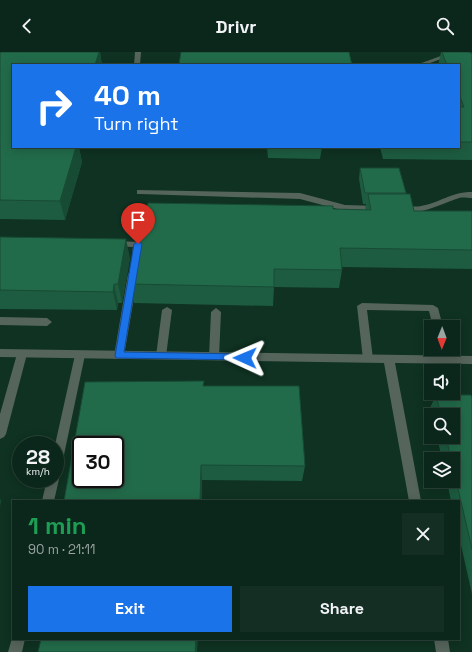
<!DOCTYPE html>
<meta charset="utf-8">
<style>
:root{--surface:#0b261a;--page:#142e23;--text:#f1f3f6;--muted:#9aa5a2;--line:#2b4339;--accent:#1a73e8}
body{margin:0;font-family:"Space Grotesk",sans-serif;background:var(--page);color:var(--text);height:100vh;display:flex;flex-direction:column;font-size:15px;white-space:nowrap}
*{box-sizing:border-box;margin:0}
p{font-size:13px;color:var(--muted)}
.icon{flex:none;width:22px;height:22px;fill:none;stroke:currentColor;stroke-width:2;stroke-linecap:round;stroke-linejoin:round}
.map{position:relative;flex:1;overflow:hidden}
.drawer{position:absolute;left:12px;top:448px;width:448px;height:140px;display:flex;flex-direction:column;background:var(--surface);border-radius:0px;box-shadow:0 2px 10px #0003,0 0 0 1px var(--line)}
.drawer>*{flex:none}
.banner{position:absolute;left:12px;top:12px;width:448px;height:84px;border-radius:0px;box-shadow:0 2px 10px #0003,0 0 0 1px var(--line);background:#1a73e8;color:#fff;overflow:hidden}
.needle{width:26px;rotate:181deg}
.buttons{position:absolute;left:424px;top:268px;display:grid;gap:8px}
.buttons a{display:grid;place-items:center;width:36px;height:36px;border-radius:0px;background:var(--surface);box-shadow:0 2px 10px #0003,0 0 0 1px var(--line);font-size:20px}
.speed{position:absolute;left:12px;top:384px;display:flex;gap:8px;font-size:20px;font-weight:700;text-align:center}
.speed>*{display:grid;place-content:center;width:52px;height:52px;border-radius:50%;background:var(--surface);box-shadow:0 2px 10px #0003,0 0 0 1px var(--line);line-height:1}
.speed small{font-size:10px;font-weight:400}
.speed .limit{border:2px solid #111;border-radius:6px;background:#fff;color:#111}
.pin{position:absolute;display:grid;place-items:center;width:34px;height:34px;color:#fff;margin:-41px -17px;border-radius:50% 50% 50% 0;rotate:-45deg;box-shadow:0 0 4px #0007}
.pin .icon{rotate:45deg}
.me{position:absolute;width:44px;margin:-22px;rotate:271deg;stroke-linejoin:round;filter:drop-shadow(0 0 3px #0008)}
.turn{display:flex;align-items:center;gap:14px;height:84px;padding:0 16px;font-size:18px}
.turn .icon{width:52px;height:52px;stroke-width:2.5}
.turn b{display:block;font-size:28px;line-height:34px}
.round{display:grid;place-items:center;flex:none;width:42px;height:42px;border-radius:0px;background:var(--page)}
.summary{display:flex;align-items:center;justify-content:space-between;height:68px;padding:0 16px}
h1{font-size:24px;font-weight:700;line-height:30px;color:#1e9e55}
.primary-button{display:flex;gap:8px;margin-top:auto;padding:8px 16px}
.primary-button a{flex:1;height:46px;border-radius:0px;background:var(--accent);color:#fff;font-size:16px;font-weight:700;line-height:46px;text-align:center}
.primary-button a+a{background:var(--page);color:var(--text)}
header{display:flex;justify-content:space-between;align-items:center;height:52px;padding:0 16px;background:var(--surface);font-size:18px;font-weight:700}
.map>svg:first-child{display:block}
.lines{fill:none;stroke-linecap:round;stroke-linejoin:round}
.service{fill:#56655c;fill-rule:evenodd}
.minor{fill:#56655c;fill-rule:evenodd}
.wall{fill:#1d5c40}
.shaded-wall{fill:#184b34}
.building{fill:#226b4a;stroke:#184b34;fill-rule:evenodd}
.route{fill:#1a73e8;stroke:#114b97}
</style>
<header><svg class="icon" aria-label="back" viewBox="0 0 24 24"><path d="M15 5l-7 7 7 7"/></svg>Drivr<svg class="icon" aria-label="search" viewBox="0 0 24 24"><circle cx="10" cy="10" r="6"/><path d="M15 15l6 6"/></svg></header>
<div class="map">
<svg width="472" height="600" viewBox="0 0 472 600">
<rect width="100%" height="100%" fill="#0f3222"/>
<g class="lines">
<g class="service">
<path d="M135,0H141L140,13H134Z"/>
<path d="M449,1L454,2L425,13H416Z"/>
<path d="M137,138L300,141L345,153L379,154L383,157L379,160L345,159L300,147L140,142H137Z"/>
<path d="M472,140V146C468,146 463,145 459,146C446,150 409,169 397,157C402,151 413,156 421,154C440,151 450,140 472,140Z"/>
<path d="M114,189L141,190L142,192L139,206L136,207L132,204L133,195L111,194L110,192L111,190Z"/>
<path d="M133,219L138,222L124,304L123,307H115L114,304L128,222Z"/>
<path d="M362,251L433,253L438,256L443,275H433L429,259L367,258L373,307L372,310H364L363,307L357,254Z"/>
<path d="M167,255L172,258L166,304L165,307H157L156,304L162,258Z"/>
<path d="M216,256L221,260L219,305L218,308H210L209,305L211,260Z"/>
<path d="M0,265L47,266L52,270L47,274L0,273Z"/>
<path d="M438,297H448L450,308L449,311H441Z"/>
<path d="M22,298L26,299L27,302L6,382L4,385L0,387V362L17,302L18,299Z"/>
<path d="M80,299L84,300L85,303L61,417L59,421L55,422V393L75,303L76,300Z"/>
<path d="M55,423L59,427L54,449H42L47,427H55Z"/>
<path d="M13,583V587H25L22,600H8Z"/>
</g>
<g class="minor">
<path d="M0,297L472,304V312L395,311L421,449H409L384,311L0,305Z"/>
<path d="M434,587H448L450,600H436Z"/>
</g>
</g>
<g class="wall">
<path d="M0,0H100L102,13H13V95H79V96L82,110L65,168L0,167Z"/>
<path d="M181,0L352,13H179Z"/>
<path d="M441,0H470V1H472V108L383,107L380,95H459V13H438Z"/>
<path d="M267,95H322L320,107L268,106Z"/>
<path d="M360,116L406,141L405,142L414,159H472V217L342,215V218L339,236L274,235L273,254L134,251L130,232L141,187L333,157L365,158L366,152H363L359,127Z"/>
<path d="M0,185L130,206L122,251H118L117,258L0,257Z"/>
<path d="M204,334L305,414L302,429L202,428L64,449Z"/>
<path d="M436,343L472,346V542L459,484V449H451L447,429H453V407H442L437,385H453V363H432L430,356Z"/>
</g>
<g class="shaded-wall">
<path d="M99,0H100L102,13H95Z"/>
<path d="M72,95H79V96L82,110L65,168L60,149Z"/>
<path d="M126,187L130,206L122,251L118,232Z"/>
<path d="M114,232L118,251L117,258L113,240Z"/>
<path d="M201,413L202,428V449H200Z"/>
<path d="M0,446L1,449L0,455Z"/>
<path d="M196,587H198L197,600H195Z"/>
</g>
<g class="building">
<path d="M0,0H99L95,13H13V95H76L60,149L0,148Z"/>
<path d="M181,0H349L352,13H198V12H179Z"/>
<path d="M442,0H470V1H472V90H459V55H464L459,42V13H447Z"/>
<path d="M360,116H399L406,141H365Z"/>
<path d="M368,142H410L414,159H472V198L340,196L342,218L274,217V235L130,232L138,187H141L148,151L333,154V157L371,158Z"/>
<path d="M0,185L126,187L118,232H114L113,240L0,238Z"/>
<path d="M204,329L203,334H299L305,414L201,413L200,449H64L85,330ZM81,393H115V427H81Z"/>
<path d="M436,343H471L472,346V497L453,415V407H451L446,385H453V363H441Z"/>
<path d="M41,587H196L195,600H38Z"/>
</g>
<path class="route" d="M138,189L142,192L124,300L245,302L248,303L249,306L248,308L116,306L115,304L134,192Z"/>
</svg>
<div class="buttons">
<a><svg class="needle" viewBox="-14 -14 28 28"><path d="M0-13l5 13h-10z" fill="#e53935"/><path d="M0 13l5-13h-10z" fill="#9aa5a2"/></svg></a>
<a><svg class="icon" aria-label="sound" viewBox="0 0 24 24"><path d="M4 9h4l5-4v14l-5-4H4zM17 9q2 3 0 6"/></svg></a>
<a><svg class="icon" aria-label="search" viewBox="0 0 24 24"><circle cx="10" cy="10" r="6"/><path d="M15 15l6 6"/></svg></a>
<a><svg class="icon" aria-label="layers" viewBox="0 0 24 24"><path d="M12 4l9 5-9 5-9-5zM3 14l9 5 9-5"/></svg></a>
</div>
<div class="speed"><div>28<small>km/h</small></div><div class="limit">30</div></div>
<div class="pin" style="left:138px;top:192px;background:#d93025"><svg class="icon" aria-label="arrive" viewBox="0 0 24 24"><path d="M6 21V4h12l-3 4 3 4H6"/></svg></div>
<svg class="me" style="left:245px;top:306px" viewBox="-20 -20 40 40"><path d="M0-17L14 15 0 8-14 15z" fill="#1a73e8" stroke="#fff" stroke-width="4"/></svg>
<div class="banner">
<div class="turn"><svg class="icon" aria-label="right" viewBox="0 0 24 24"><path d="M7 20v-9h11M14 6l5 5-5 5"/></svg><div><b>40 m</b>Turn right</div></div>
</div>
<section class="drawer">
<div class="summary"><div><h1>1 min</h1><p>90 m · 21:11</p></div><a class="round"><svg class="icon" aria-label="close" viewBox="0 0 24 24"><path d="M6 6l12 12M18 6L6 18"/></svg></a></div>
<div class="primary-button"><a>Exit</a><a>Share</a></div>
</section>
</div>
